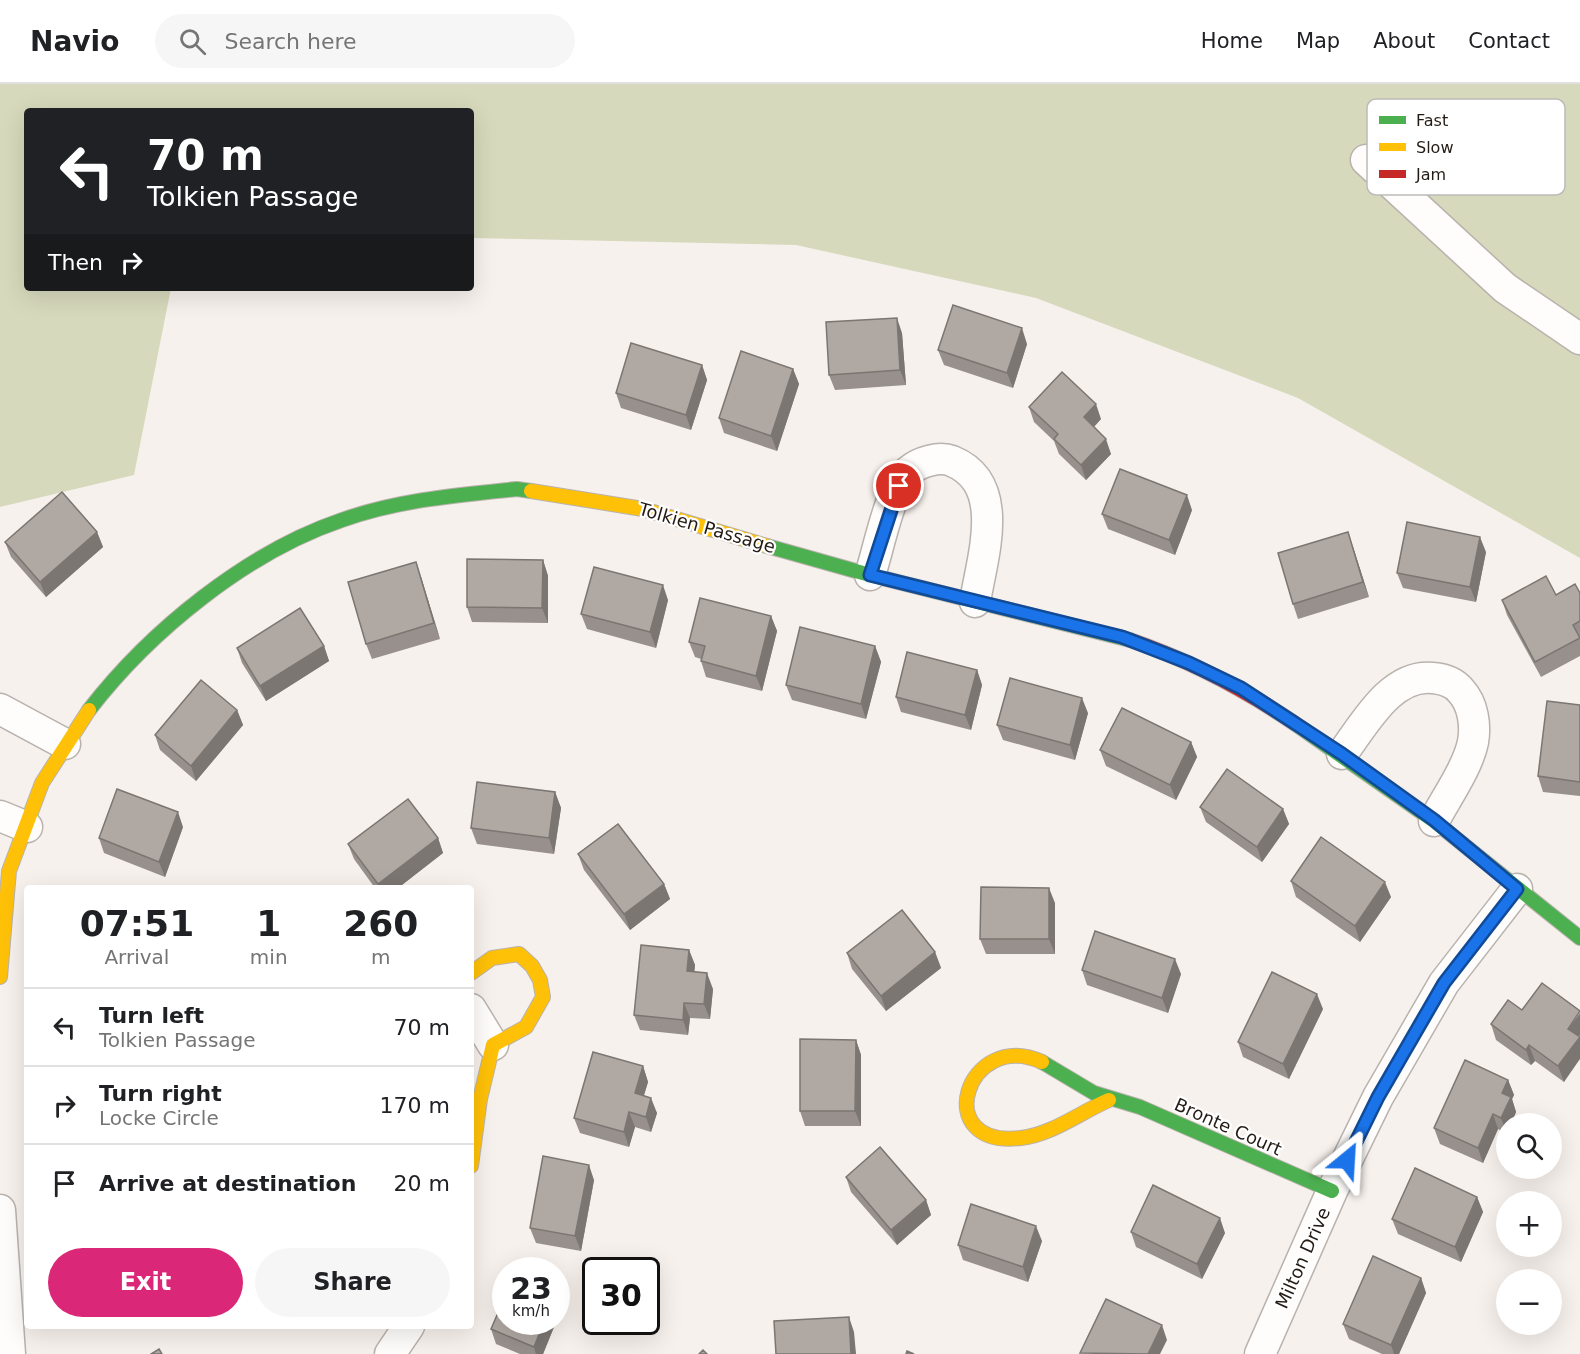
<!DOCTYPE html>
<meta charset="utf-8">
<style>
:root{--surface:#fff;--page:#f6f6f6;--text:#202124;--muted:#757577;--line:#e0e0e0;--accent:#db2777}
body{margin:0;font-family:"DejaVu Sans",sans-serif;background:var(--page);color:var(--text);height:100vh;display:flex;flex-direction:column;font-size:22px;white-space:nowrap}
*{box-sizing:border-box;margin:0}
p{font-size:20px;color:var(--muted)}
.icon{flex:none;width:33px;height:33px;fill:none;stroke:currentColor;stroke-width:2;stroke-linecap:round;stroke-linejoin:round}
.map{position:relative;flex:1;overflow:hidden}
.side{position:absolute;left:24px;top:801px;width:450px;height:444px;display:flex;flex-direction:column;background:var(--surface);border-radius:6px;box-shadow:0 6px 24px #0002}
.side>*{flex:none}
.hud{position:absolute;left:24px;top:24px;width:450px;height:183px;border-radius:6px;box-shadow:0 6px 24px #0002;background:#202124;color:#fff;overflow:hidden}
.controls{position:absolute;left:1496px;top:1029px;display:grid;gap:12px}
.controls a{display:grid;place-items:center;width:66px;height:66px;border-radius:50%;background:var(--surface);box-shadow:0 6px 24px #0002;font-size:30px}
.speed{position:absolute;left:492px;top:1173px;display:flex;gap:12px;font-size:30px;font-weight:700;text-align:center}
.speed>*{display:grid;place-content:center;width:78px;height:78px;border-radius:50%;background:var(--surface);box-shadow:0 6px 24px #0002;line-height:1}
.speed small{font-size:15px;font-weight:400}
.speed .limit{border:3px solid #111;border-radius:9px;background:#fff;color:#111}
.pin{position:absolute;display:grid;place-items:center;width:51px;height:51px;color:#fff;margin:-26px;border:3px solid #fff;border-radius:50%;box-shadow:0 2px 6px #0007}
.me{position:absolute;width:66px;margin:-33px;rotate:27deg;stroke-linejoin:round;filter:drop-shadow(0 0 4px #0008)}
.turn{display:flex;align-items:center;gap:21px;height:126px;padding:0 24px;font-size:27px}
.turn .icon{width:78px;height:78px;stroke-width:2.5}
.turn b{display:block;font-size:42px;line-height:51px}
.then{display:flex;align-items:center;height:57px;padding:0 24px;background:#0003;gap:12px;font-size:22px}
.eta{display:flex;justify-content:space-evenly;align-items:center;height:102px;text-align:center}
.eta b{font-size:36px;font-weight:600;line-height:42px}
.action{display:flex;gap:12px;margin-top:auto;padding:12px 24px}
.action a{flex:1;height:69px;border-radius:36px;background:var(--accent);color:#fff;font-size:24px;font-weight:600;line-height:69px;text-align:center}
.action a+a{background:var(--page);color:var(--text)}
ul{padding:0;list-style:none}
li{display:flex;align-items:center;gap:18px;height:78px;padding:0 24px;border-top:2px solid var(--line)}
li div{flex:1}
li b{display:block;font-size:22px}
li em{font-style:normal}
header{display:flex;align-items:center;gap:36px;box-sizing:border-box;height:84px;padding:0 30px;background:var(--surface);border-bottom:2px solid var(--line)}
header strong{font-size:28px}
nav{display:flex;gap:33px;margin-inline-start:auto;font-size:21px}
.search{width:420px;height:54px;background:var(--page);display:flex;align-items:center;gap:15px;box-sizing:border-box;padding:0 21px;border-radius:33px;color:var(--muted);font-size:22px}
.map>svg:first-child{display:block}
.green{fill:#d7d9bc}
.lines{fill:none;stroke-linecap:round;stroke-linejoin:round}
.street-casing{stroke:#b9b2ad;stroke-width:33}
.fast-casing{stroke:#b9b2ad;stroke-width:16}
.slow-casing{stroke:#b9b2ad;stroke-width:16}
.jam-casing{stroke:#b9b2ad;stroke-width:16}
.street{stroke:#fefdfc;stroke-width:30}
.fast{stroke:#4caf50;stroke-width:14}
.slow{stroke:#ffc107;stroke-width:14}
.jam{stroke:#c62828;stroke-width:14}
.wall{fill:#97908c}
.shaded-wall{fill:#7b7672}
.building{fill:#b0a8a3;stroke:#7b7672;stroke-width:1.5}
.route-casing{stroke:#114b97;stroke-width:15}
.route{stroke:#1a73e8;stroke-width:10}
.labels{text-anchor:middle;stroke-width:4.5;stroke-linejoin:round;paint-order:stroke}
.street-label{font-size:18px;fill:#241b14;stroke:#fff}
.key{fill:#fff;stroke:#bdbbb8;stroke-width:1.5}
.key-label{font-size:16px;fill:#241b14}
</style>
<header>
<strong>Navio</strong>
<div class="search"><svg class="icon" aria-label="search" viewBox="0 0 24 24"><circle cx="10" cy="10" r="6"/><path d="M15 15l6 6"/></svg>Search here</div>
<nav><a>Home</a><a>Map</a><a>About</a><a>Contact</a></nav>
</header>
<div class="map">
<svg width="1580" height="1270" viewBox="0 0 1580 1270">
<rect width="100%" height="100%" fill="#f7f1ed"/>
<path class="green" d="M0,0H1580V474L1298,314L1036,214L796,161L471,154V27H27V204H171L134,391L0,423Z"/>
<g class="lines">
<defs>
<g id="street">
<path d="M1366,76L1505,204L1580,255"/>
<path d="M870,491C879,464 889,407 909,387C919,378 939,372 952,377C1008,400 982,473 975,518"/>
<path d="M0,625L65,660"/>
<path d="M1342,670C1364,641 1391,589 1433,594C1444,595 1454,598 1461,607C1473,620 1476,641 1473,658C1468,683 1446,714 1434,737"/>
<path d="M0,732L27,743"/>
<path d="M471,925L493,961"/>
<path d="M0,1126L10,1270"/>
<path d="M390,1270L409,1242"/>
<path d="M1260,1270L1332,1107L1378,1013L1444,899L1517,805"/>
</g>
<g id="fast">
<path d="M767,462L870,491L1130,556"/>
<path d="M89,626C150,547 247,468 342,436C398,416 458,411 517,405L531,407"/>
<path d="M1294,639L1434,737L1580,854"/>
<path d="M1042,978L1094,1009L1140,1023L1332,1107"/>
</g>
<g id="slow">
<path d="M531,407L643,425L767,462"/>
<path d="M471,889L492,874L519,870L532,882L540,896L543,913L526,943L493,961L480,1015L471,1082"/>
<path d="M0,893L9,787L42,699L89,626"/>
<path d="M1042,978C966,944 929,1065 1021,1054C1051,1051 1081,1028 1109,1016"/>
</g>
<path id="jam" d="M1130,556C1189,576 1242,604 1294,639"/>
</defs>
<use href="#street" class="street-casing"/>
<use href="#fast" class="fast-casing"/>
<use href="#slow" class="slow-casing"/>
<use href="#jam" class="jam-casing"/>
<use href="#street" class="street"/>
<use href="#fast" class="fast"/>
<use href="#slow" class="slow"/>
<use href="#jam" class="jam"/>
</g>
<g class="wall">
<path d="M902,249L906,301L835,306L829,291Z"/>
<path d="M1027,260L1013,304L944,281L938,266Z"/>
<path d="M702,281L707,296L691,346L621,324L616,309Z"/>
<path d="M793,285L799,300L777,367L724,349L719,334Z"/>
<path d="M1029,323L1101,335L1094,343L1111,370L1086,396L1059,370L1054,357L1034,338Z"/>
<path d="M1192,426L1175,471L1108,445L1102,430Z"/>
<path d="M97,448L103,463L46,513L11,473L5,458Z"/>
<path d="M1353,463L1369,513L1298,535L1293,520Z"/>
<path d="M1486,468L1476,518L1403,504L1397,489Z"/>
<path d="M543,476L548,492V539L472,538L467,523Z"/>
<path d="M421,493L440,555L372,575L366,560Z"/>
<path d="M1580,509V572L1541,593L1507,531L1502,516Z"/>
<path d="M668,516L656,564L587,545L581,530Z"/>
<path d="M771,532L777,547L762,607L706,593L701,577V575L695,573L689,558Z"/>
<path d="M324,562L329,577L266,617L242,579L237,564Z"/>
<path d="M875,562L881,578L866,635L792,616L786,601Z"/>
<path d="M977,586L982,601L971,646L901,628L896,613Z"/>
<path d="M1580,621V712L1543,708L1538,692Z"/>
<path d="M237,626L243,641L196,697L160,666L155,651Z"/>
<path d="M1088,629L1075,676L1003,656L997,641Z"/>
<path d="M1191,658L1197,673L1176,716L1106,682L1100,666Z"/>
<path d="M555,708L561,724L554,770L477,760L471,744Z"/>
<path d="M1200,723L1283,725L1289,740L1262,778L1206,738Z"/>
<path d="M183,743L165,793L104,769L99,754Z"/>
<path d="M438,754L443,769L398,804H375L354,775L348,760Z"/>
<path d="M578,770L664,800L670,815L630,846L584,786Z"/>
<path d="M1291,797L1391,813L1360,858L1296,813Z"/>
<path d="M1055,819V870H986L980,855Z"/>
<path d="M689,866L695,881L694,888L713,905L710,935L690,934L688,951L640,946L634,931Z"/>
<path d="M935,868L941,884L886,927L852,885L847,869Z"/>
<path d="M1082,886L1181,890L1168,929L1087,901Z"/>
<path d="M1323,925L1289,995L1243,973L1238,958Z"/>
<path d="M1522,926L1579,952L1564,998L1535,977L1531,981L1496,956L1491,940Z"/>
<path d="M856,956L861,971V1042H805L800,1027Z"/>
<path d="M643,982L648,998L644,1011L657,1029L651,1048L635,1043L629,1063L580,1049L574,1034Z"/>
<path d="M1508,996L1514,1011L1512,1015L1516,1028L1511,1040H1506V1049L1498,1045L1483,1079L1440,1060L1434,1044Z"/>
<path d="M846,1093L926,1116L931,1131L897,1161L851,1108Z"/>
<path d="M594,1096L581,1167L536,1159L530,1144Z"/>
<path d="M1477,1113L1483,1128L1461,1178L1398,1150L1392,1135Z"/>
<path d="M1131,1148L1225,1149L1202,1195L1136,1163Z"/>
<path d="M1042,1157L1028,1198L963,1176L958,1161Z"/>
<path d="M1421,1194L1426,1209L1399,1270H1382L1349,1255L1343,1240Z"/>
<path d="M506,1238H556L543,1270H520L496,1260L491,1245Z"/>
</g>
<g class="shaded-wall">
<path d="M897,234L902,249L906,301L900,286Z"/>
<path d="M1022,244L1027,260L1013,304L1007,289Z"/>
<path d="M702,281L707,296L691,346L686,331Z"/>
<path d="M793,285L799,300L777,367L771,352Z"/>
<path d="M1096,320L1101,335L1089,348L1084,333Z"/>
<path d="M1106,355L1111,370L1086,396L1081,381Z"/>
<path d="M1187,411L1192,426L1175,471L1169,456Z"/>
<path d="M97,448L103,463L46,513L40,498Z"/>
<path d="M1348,448L1353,463L1369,513L1363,498Z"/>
<path d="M1480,453L1486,468L1476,518L1470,503Z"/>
<path d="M543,476L548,492V539L542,524Z"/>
<path d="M416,478L421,493L440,555L434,539Z"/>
<path d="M663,501L668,516L656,564L650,548Z"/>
<path d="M771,532L777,547L762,607L756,592Z"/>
<path d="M324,562L329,577L266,617L260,602Z"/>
<path d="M875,562L881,578L866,635L861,620Z"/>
<path d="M977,586L982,601L971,646L965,631Z"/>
<path d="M1082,614L1088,629L1075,676L1070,661Z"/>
<path d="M237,626L243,641L196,697L191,682Z"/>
<path d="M1191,658L1197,673L1176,716L1170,701Z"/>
<path d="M555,708L561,724L554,770L549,754Z"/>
<path d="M1283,725L1289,740L1262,778L1257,763Z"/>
<path d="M178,728L183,743L165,793L159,778Z"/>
<path d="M438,754L443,769L398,804H380L378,800Z"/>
<path d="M1385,798L1391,813L1360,858L1355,842Z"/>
<path d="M664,800L670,815L630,846L624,830Z"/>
<path d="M1049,804L1055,819V870L1049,855Z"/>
<path d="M689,866L695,881L693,903L687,887Z"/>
<path d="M935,868L941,884L886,927L881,912Z"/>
<path d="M1175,875L1181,890L1168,929L1162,914Z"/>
<path d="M707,889L713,905L710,935L704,920Z"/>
<path d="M1317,910L1323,925L1289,995L1283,980Z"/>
<path d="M684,919L690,934L688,951L683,936Z"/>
<path d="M1580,929V951L1574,960L1568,945Z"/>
<path d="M1580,953V975L1564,998L1558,982Z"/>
<path d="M856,956L861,971V1042L855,1027Z"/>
<path d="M1529,961L1535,977L1531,981L1526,966Z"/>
<path d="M643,982L648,998L640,1024L635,1009Z"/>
<path d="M1508,996L1514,1011L1512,1015L1516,1028L1511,1040H1506V1047L1501,1034L1502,1009Z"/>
<path d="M651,1014L657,1029L651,1048L646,1033Z"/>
<path d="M629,1028L635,1043L629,1063L624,1048Z"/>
<path d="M1493,1030L1498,1045L1483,1079L1478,1064Z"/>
<path d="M589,1081L594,1096L581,1167L575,1152Z"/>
<path d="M1477,1113L1483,1128L1461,1178L1455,1163Z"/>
<path d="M926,1116L931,1131L897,1161L891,1146Z"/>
<path d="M1220,1134L1225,1149L1202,1195L1197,1180Z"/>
<path d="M1036,1142L1042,1157L1028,1198L1023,1183Z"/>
<path d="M1421,1194L1426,1209L1399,1270H1394L1391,1261Z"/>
<path d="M562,1196L567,1211L556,1237V1209Z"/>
<path d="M849,1233L854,1248L856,1270H851Z"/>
<path d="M544,1238H556L543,1270H536L534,1263Z"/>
<path d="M1162,1241L1167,1256L1160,1270H1148Z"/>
</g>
<g class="building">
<path d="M953,221L1022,244L1007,289L938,266Z"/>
<path d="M897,234L900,286L829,291L826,238Z"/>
<path d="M631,259L702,281L686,331L616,309Z"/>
<path d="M741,267L793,285L771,352L719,334Z"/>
<path d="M1062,288L1096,320L1084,333L1106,355L1081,381L1054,355L1058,350L1029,323Z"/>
<path d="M1120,385L1187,411L1169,456L1102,430Z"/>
<path d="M62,408L97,448L40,498L5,458Z"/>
<path d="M1407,438L1480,453L1470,503L1397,489Z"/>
<path d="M1348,448L1363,498L1293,520L1278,469Z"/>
<path d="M467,475L543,476L542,524L467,523Z"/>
<path d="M416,478L434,539L366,560L348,498Z"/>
<path d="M594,483L663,501L650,548L581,530Z"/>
<path d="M1546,492L1556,511L1575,500L1580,509V537L1573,541L1580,554L1535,578L1502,516Z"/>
<path d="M700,514L771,532L756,592L701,577L705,562L689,558Z"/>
<path d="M300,524L324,562L260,602L237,564Z"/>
<path d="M800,543L875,562L861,620L786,601Z"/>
<path d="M907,568L977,586L965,631L896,613Z"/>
<path d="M1010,594L1082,614L1070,661L997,641Z"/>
<path d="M201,596L237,626L191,682L155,651Z"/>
<path d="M1547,617L1580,621V698L1538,692Z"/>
<path d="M1122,624L1191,658L1170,701L1100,666Z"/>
<path d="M1227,685L1283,725L1257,763L1200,723Z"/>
<path d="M477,698L555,708L549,754L471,744Z"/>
<path d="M117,705L178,728L159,778L99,754Z"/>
<path d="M408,715L438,754L378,800L348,760Z"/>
<path d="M618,740L664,800L624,830L578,770Z"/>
<path d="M1321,753L1385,798L1355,842L1291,797Z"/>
<path d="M981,803L1049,804V855H980Z"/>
<path d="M902,826L935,868L881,912L847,869Z"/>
<path d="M1095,847L1175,875L1162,914L1082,886Z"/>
<path d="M641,861L689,866L687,887L707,889L704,920L684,919L683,936L634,931Z"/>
<path d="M1272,888L1317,910L1283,980L1238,958Z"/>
<path d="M1542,899L1580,927L1568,945L1580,953L1558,982L1529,961L1526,966L1491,940L1508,916L1522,926Z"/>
<path d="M800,955L856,956L855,1027H800Z"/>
<path d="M593,968L643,982L635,1009L651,1014L646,1033L629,1028L624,1048L574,1034Z"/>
<path d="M1465,976L1508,996L1502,1009L1511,1013L1501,1034L1493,1030L1478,1064L1434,1044Z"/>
<path d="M880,1063L926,1116L891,1146L846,1093Z"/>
<path d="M543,1072L589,1081L575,1152L530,1144Z"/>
<path d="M1415,1084L1477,1113L1455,1163L1392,1135Z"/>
<path d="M1153,1101L1220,1134L1197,1180L1131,1148Z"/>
<path d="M971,1120L1036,1142L1023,1183L958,1161Z"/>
<path d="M1373,1172L1421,1194L1391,1261L1343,1240Z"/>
<path d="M519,1178L539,1186H515Z"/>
<path d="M556,1194L562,1196L556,1209Z"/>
<path d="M506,1210V1238H544L534,1263L491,1245Z"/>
<path d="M1106,1215L1162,1241L1148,1270L1080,1269Z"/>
<path d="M849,1233L851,1270H776L774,1237Z"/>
<path d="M159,1265L162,1270H151Z"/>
<path d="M703,1266L707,1270H699Z"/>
<path d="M907,1267L914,1270H906Z"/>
</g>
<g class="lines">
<defs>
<path id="route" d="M899,402L870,491L1122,553L1189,579L1241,604L1342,670L1434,736L1517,805L1444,899L1378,1013L1347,1076"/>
</defs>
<use href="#route" class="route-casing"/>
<use href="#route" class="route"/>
</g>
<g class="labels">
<g class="street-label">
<text transform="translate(707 444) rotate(16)" y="6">Tolkien Passage</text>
<text transform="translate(1228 1043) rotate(24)" y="6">Bronte Court</text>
<text transform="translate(1303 1174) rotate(-66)" y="6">Milton Drive</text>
</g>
</g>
<rect x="1367" y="15" width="198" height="96" rx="9" class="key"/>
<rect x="1379" y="32" width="27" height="8" fill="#4caf50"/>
<rect x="1379" y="59" width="27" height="8" fill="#ffc107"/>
<rect x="1379" y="86" width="27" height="8" fill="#c62828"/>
<g class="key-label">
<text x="1416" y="42">Fast</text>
<text x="1416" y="69">Slow</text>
<text x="1416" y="96">Jam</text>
</g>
</svg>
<div class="controls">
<a><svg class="icon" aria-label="search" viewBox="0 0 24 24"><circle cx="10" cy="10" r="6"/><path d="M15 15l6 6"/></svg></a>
<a>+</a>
<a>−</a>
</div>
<div class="speed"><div>23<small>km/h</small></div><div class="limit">30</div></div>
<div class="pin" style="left:899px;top:402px;background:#d93025"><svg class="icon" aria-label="arrive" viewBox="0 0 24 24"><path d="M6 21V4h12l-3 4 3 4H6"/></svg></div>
<svg class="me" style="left:1347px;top:1076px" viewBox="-20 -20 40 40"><path d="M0-17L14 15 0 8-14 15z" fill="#1a73e8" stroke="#fff" stroke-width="4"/></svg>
<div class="hud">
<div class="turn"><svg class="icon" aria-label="left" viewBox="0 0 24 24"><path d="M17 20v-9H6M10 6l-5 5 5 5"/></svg><div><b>70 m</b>Tolkien Passage</div></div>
<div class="then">Then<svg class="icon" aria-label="right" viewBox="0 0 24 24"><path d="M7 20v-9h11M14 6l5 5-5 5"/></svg></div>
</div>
<section class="side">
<div class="eta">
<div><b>07:51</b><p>Arrival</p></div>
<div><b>1</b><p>min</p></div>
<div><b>260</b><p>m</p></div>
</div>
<ul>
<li><svg class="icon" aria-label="left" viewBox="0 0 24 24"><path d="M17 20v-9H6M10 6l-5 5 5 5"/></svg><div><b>Turn left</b><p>Tolkien Passage</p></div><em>70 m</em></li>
<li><svg class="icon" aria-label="right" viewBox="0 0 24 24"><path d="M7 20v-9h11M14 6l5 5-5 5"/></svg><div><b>Turn right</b><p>Locke Circle</p></div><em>170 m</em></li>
<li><svg class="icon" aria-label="arrive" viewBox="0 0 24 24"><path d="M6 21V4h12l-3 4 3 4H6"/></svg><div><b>Arrive at destination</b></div><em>20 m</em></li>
</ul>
<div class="action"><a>Exit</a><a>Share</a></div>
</section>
</div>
